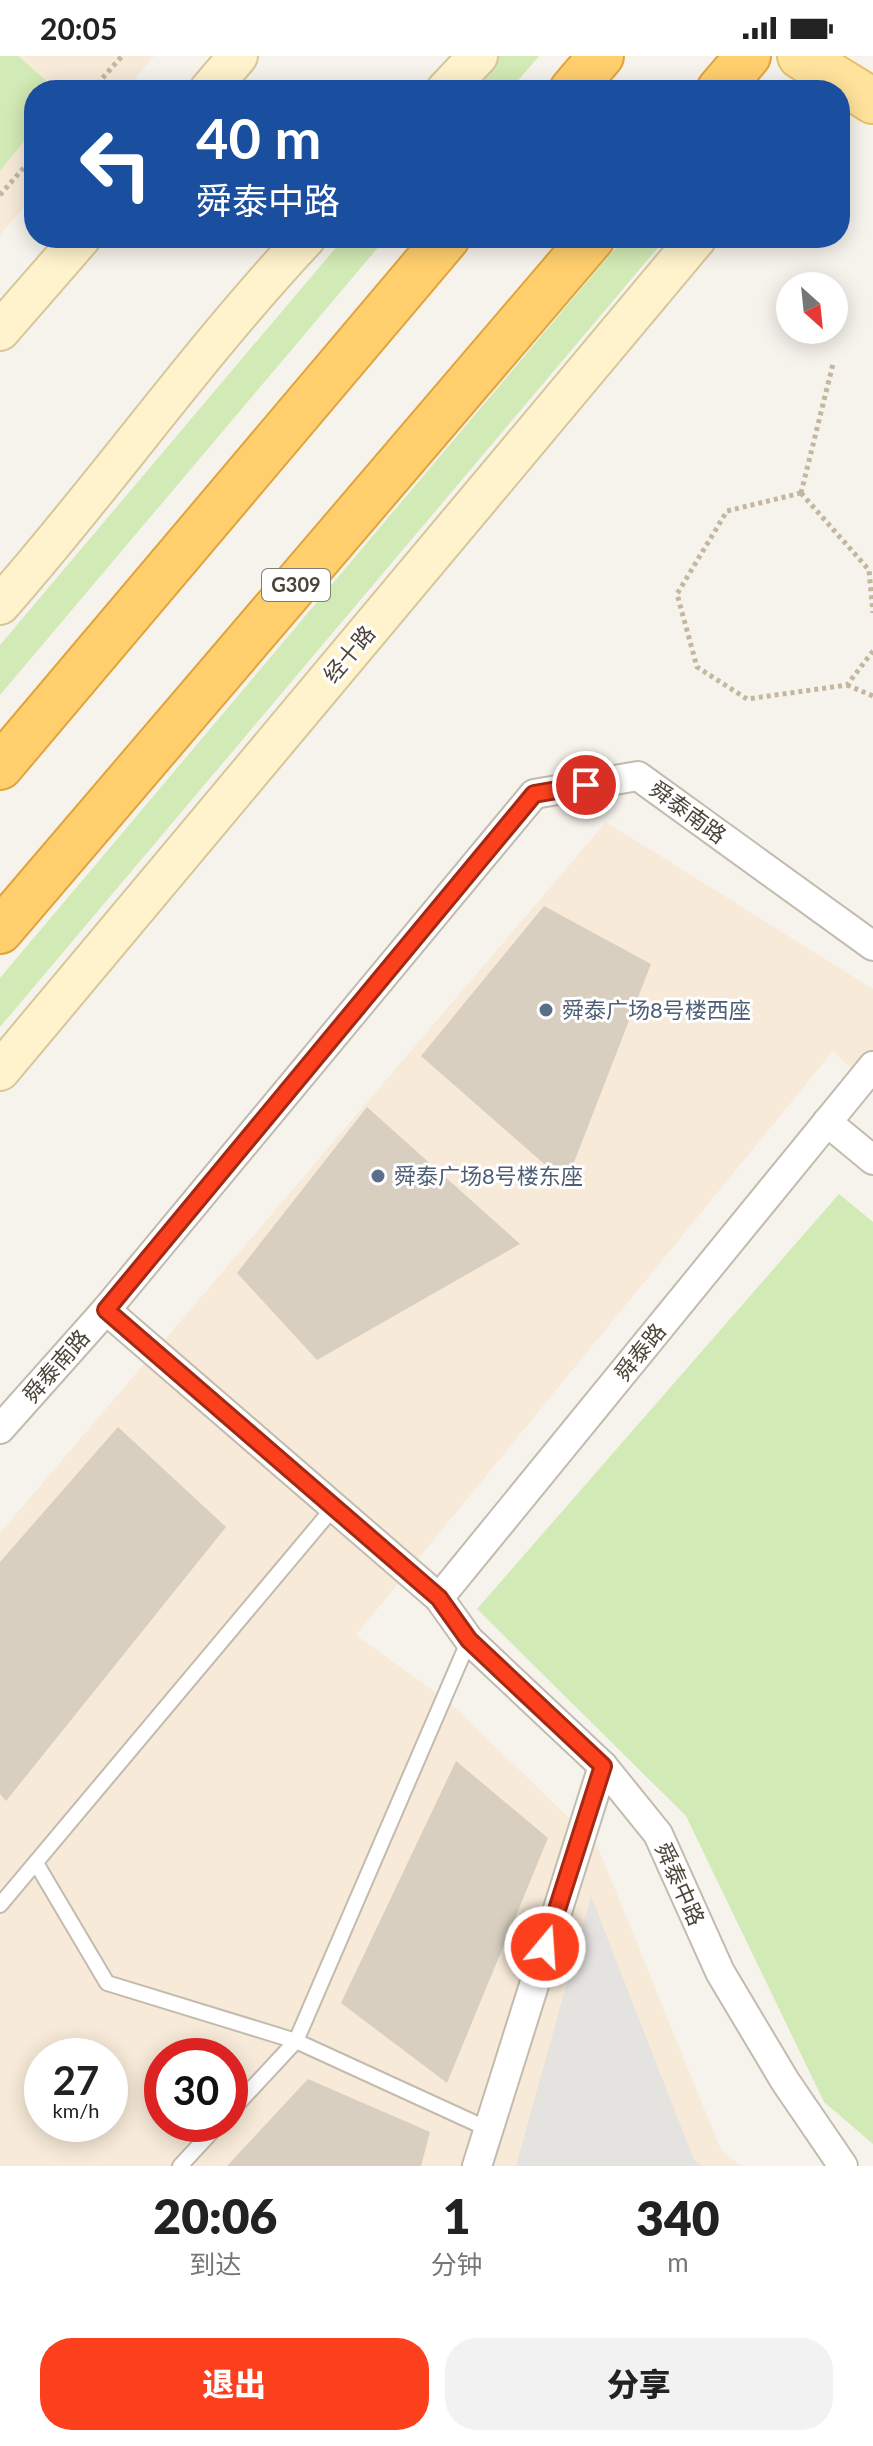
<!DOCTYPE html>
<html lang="zh">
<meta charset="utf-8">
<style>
:root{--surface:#fff;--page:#f2f2f2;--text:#222;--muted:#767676;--accent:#fc3f1d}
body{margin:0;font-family:Lato,"Noto Sans SC",sans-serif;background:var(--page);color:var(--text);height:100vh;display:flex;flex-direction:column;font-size:30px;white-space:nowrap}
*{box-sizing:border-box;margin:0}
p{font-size:26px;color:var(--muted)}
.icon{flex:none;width:44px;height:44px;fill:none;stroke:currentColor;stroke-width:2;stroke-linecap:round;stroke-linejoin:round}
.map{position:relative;height:2110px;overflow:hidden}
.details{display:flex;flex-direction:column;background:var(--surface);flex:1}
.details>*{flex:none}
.guide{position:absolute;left:24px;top:24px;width:826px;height:168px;border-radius:32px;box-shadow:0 4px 20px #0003;background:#1a4fa0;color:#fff;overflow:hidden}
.needle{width:52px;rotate:153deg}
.buttons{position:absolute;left:776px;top:216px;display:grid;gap:16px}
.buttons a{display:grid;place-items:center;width:72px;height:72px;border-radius:50%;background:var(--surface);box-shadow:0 4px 20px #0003;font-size:40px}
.speed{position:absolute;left:24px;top:1982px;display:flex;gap:16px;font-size:40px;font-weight:700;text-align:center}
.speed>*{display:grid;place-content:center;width:104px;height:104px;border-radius:50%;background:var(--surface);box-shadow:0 4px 20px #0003;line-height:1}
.speed small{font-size:20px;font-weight:400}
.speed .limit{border:12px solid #d22;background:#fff;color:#111}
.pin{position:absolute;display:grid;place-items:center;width:68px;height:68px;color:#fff;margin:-34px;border:4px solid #fff;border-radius:50%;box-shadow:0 2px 8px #0007}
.me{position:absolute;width:88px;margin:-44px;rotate:18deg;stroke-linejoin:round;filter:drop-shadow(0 0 6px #0008)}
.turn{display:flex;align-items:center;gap:28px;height:168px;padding:0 40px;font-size:36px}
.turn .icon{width:104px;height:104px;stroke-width:2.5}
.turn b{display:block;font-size:56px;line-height:68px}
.eta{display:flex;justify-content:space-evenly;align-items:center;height:136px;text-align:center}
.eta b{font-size:48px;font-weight:800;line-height:56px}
.button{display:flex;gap:16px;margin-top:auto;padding:16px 40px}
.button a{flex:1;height:92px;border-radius:32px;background:var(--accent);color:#fff;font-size:32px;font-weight:800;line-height:92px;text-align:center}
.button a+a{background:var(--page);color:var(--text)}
.status{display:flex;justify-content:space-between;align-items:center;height:56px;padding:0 40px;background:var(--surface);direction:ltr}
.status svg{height:22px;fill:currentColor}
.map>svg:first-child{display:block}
.commercial{fill:#f7ead8;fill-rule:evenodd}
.green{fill:#d2eab5}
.parking{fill:#e5e3e0}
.building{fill:#d8cfc1}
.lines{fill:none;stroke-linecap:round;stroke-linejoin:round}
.lane-casing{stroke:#c2bbae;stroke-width:18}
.street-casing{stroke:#c2bbae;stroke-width:32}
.secondary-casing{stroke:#d6c79b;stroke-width:42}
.primary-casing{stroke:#e6c16a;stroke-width:48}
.highway-casing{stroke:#e0a43c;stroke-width:48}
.path{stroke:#c4b79f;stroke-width:5;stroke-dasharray:4 4;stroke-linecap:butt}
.lane{stroke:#fff;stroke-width:14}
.street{stroke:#fff;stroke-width:28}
.secondary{stroke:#fff3cd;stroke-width:38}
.primary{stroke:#ffe39c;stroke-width:44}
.highway{stroke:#ffcf6e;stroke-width:44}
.route-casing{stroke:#a42913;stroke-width:20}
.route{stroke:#fc3f1d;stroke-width:14}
.service-dot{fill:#5c6f8a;stroke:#fff;stroke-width:3}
.labels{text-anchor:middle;stroke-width:6;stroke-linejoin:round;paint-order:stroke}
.shield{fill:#fff;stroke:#817c74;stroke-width:2}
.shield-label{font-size:20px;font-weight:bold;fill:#4b4439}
.street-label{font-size:22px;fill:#4b4439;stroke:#fff}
.service-label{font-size:22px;fill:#4e5e75;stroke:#fff;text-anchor:start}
</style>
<div class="status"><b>20:05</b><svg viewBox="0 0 49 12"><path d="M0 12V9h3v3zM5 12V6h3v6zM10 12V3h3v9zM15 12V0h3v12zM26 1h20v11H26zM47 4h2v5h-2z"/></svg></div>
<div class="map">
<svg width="873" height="2110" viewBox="0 0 873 2110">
<rect width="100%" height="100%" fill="#f6f3ec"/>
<g class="commercial">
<path d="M0,0H154L125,34H34V139L0,179Z"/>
<path d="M606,766L873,933V1034L833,995L356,1579L449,1646L597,1789L721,2094L741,2110H0V1477ZM42,2000H110V2068H42ZM162,2000H230V2068H162Z"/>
</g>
<g class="green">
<path d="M0,0H18L57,34H34V73L0,115Z"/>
<path d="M497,0H539L510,34H469Z"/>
<path d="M344,182H386L0,639V589Z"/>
<path d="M624,182H666L0,971V922Z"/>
<path d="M839,1138L873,1166V2088L824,2046L686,1760L477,1553Z"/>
</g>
<path class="parking" d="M591,1840L694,2104L702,2110H516Z"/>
<g class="building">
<path d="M544,850L651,908L566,1127L421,1000Z"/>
<path d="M367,1051L520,1188L317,1304L237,1217Z"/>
<path d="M118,1371L226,1471L6,1745L0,1738V1506Z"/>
<path d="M456,1705L548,1782L447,2027L341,1947Z"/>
<path d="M308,2023L430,2076L421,2110H227Z"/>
</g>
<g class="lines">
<defs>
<g id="lane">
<path d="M36,1807L107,1927L296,1985L488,2073"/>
<path d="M0,1849L334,1451"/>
<path d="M230,2056L296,1985L469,1584"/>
<path d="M180,2110L219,2068"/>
</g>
<g id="street">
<path d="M827,1066L873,1104"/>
<path d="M106,1254L439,1542"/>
<path d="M0,1373L106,1254L534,738L638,720L873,890"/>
<path d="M477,2110L603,1710"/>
<path d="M843,2110L785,2025L720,1916L658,1778L603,1710L469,1584L439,1542L873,1010"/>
</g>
<g id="secondary">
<path d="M209,34L238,0"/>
<path d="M446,34L478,0"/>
<path d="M0,275L81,182"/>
<path d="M0,549C105,430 198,297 306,182"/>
<path d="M0,1015L697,182"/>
</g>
<path id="primary" d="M800,0L873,45"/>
<g id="highway">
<path d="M572,34L601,0"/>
<path d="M719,34L748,0"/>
<path d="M0,711L447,182"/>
<path d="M0,875L592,182"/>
</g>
</defs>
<use href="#lane" class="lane-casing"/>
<use href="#street" class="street-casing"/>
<use href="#secondary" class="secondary-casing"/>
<use href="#primary" class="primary-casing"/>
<use href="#highway" class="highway-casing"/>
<g class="path">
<path d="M92,34L122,0"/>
<path d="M0,139L34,100"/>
<path d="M801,437L727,455L677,538L697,611L747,643L847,629L873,595"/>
<path d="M801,437L869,514L873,557"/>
<path d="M801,437L833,308"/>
<path d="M847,629L873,640"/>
</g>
<use href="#lane" class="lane"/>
<use href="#street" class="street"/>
<use href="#secondary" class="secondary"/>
<use href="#primary" class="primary"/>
<use href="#highway" class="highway"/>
</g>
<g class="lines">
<defs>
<path id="route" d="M545,1891L603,1710L469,1584L439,1542L106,1254L534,738L586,729"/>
</defs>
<use href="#route" class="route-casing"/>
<use href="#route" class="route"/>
</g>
<g class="service-dot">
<circle cx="546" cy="954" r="8"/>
<circle cx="378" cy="1120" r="8"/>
</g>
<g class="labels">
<rect class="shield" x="262" y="513" width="68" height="32" rx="6"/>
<g class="shield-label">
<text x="296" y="536">G309</text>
</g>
<g class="street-label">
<text transform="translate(349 598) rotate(-50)" y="8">经十路</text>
<text transform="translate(688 756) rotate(36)" y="8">舜泰南路</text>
<text transform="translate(640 1296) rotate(-51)" y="8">舜泰路</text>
<text transform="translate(56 1310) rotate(-49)" y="8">舜泰南路</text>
<text transform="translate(680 1828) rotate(66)" y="8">舜泰中路</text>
</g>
<g class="service-label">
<text x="562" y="962">舜泰广场8号楼西座</text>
<text x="394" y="1128">舜泰广场8号楼东座</text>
</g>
</g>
</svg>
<div class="buttons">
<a><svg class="needle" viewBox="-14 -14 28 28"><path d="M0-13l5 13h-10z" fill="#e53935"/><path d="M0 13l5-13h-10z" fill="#767676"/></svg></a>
</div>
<div class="speed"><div>27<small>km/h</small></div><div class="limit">30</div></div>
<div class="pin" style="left:586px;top:729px;background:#d93025"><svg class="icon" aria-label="arrive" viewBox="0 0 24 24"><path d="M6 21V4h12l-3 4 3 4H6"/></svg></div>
<svg class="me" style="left:545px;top:1891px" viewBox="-20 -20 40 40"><circle r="17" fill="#fc3f1d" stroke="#fff" stroke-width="3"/><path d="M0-11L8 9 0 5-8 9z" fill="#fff"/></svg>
<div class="guide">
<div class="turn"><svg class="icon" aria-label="left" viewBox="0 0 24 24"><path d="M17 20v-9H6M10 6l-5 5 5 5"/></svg><div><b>40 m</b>舜泰中路</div></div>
</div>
</div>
<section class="details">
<div class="eta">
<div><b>20:06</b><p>到达</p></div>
<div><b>1</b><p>分钟</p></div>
<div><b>340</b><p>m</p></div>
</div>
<div class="button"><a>退出</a><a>分享</a></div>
</section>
